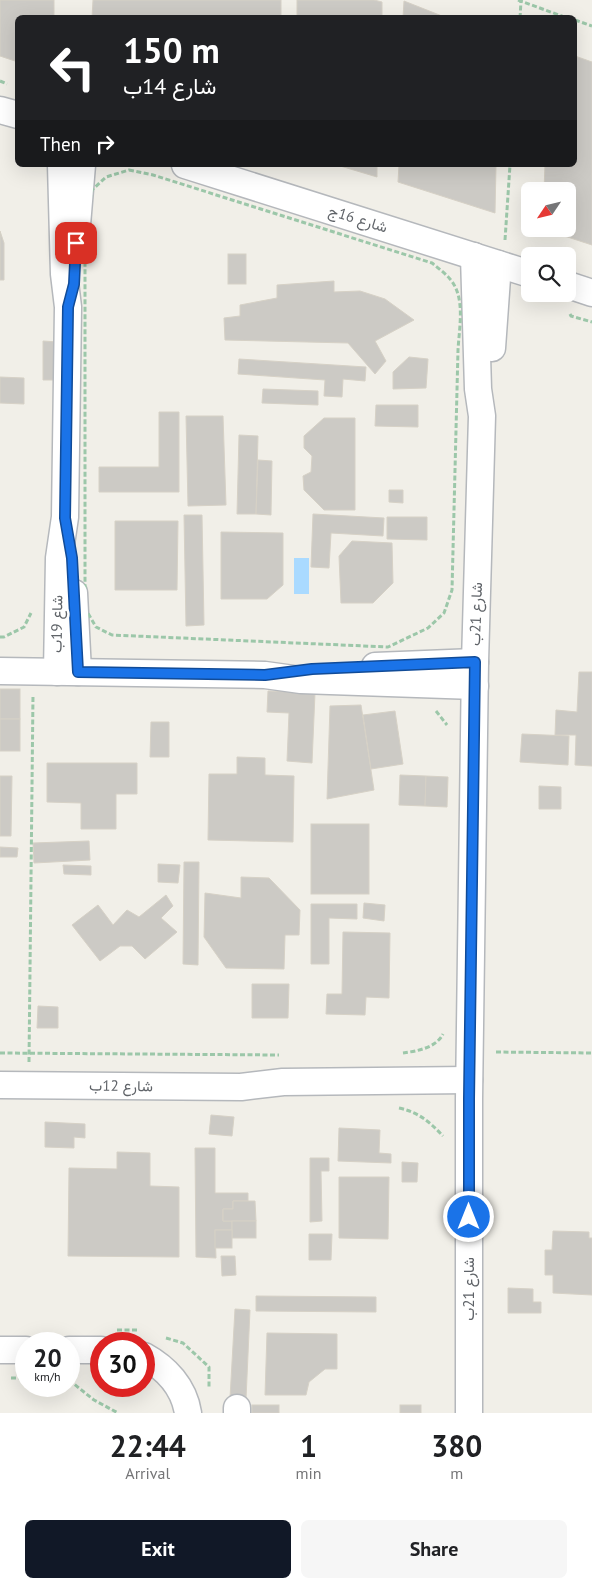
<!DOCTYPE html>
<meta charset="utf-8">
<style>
:root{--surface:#fff;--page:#f6f6f6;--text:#202124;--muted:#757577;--accent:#111827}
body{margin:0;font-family:"PT Sans",Vazirmatn,sans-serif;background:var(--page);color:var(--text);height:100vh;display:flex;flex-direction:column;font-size:19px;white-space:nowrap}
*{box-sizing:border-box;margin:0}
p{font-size:16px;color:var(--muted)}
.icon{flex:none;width:28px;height:28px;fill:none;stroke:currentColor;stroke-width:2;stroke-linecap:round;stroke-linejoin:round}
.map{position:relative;height:1413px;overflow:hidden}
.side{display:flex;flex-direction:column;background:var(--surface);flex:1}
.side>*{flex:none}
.guide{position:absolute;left:15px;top:15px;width:562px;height:152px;border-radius:8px;box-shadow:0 5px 20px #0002;background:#202124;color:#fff;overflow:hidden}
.needle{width:32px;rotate:235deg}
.fabs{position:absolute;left:521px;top:182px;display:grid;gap:10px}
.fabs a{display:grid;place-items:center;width:55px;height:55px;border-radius:8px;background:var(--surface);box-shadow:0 5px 20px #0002;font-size:25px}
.speed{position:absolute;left:15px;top:1332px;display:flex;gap:10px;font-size:25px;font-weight:700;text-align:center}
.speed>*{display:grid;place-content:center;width:65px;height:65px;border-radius:50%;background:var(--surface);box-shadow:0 5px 20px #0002;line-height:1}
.speed small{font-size:12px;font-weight:400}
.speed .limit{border:8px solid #d22;background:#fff;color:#111}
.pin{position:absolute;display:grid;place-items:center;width:42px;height:42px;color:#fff;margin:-21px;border-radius:10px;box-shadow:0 2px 8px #0006}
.me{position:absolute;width:55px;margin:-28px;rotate:0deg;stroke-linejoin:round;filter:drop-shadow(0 0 4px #0008)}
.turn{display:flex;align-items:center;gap:18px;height:105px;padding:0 25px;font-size:22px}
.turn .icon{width:65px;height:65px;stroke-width:2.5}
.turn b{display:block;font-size:35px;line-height:42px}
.then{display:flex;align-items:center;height:48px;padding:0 25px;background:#0003;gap:10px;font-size:19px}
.eta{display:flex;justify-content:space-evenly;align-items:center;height:85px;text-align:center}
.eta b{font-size:30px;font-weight:600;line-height:35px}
.primary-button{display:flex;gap:10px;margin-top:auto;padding:10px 25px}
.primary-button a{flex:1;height:58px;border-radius:8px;background:var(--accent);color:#fff;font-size:20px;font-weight:600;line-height:58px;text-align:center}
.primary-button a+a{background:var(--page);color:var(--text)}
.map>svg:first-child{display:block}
.water{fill:#aadaff}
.building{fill:#cccac5;stroke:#d6d1c6}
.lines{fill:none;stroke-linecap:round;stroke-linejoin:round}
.minor-casing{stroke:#b5b8bc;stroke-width:29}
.path{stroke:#9cc7a9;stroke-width:3;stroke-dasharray:5 2.5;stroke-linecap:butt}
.minor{stroke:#fff;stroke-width:26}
.route-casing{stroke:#114b97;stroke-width:12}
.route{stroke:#1a73e8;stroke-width:9}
.labels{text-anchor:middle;stroke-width:5;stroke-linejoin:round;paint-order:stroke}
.street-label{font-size:15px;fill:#5f6368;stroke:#fff}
</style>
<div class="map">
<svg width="592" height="1413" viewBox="0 0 592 1413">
<rect width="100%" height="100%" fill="#f1efe8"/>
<rect class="water" x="294" y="558" width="15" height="36"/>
<g class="building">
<path d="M0,0H54V18H18V62L0,56Z"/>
<path d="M93,0H281V18H92Z"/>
<path d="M297,0H374L382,2V18H297Z"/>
<path d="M404,1L447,18H403Z"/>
<path d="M575,56L592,62V245L543,229H568V191H544L545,165H575Z"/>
<path d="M337,165H377V177Z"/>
<path d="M399,165H496L495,213L398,182Z"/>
<path d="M0,231L4,243V280H0Z"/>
<rect x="228" y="254" width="18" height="30"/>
<path d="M334,281V292L360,291L385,299L414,320L375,341L386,361L375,374L348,343L225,340L224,318L240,316V305L277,298V285Z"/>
<path d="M43,341L58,342L57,380H43Z"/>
<path d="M409,357L428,359L426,388L393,389V372Z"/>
<path d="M239,359L366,367L365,381L343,379L342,397L324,396L325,380L238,374Z"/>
<path d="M0,377L24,378V404L0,403Z"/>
<path d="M263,389L318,391V405L262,403Z"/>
<path d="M376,405H418V427L375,426Z"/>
<path d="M159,412H179V492H99V467H159Z"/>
<path d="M186,416H223L226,505L188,506Z"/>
<path d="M324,418H355V510H324L304,490L303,476L311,472L312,456L304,448V436Z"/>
<path d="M239,435L258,436L256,514H237Z"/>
<path d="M258,460L272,461L271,515L256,514Z"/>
<path d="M389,490H403V503L389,502Z"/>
<path d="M313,514L384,518L383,536L331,533L329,568L311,567Z"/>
<path d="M184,515H202L204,625L186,626Z"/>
<path d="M387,517H427V540L387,539Z"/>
<path d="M115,521H178L177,590H115Z"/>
<path d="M221,532L283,533V585L267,599H221Z"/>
<path d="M352,541L392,543L393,583L373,603H341L339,556Z"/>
<path d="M579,672H592V766L575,765L576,735H555L556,710L577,712Z"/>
<rect x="0" y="689" width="20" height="30"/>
<path d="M268,691L315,693L312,763L287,761L289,713L267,712Z"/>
<path d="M361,705L374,790L327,799L330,706Z"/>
<path d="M395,711L403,764L371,769L363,715Z"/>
<rect x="0" y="719" width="20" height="32"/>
<path d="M151,722H169V757H150Z"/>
<path d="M522,734L569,736L568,765L520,762Z"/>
<path d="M237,757L265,758V775L294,776L293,842L208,840L209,774H237Z"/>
<path d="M47,763H137V794H116V829H81V803L47,802Z"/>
<path d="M400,775L426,776L425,806L399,805Z"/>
<path d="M0,776H12L11,836H0Z"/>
<path d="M426,776L448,777L447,807L425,806Z"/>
<path d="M539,786L561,787V809H539Z"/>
<rect x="311" y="824" width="58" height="70"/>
<path d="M89,841L90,860L34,863L33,843Z"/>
<path d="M0,847L18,848L17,857H0Z"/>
<path d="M184,862H199L198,965L183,964Z"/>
<path d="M158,864L180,865L178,883L158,882Z"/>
<path d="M63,865L91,866V875L64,874Z"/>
<path d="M241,877L269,878L300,910L299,935H285L284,969L226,968L204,937L205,893L241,898Z"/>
<path d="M166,895L173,906L161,918L177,932L145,959L132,946H120L100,961L72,925L98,905L113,925L127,910L139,917Z"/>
<path d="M364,903L385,905L384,921L363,918Z"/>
<path d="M311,904H357V919L329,918V964H311Z"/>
<path d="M343,932L390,933L389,998L366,997L365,1015L326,1014L327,994H342Z"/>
<path d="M252,984H289L288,1018H252Z"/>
<path d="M38,1006L58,1007V1028H37Z"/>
<path d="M211,1115L234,1117L232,1136L209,1134Z"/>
<path d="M45,1122L85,1124V1138L74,1137V1148L45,1147Z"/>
<path d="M339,1128L380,1130L379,1153L391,1154V1163L338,1161Z"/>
<path d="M195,1148H215V1193H248V1201H233V1209H223V1221H232V1230H215L216,1258L196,1257Z"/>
<path d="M117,1152L150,1153V1186L179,1187V1257L68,1256L69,1168L117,1169Z"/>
<path d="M310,1158H329V1171H321L322,1221L310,1222Z"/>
<path d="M402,1162L418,1163L417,1182H402Z"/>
<path d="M339,1177H389L388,1239L339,1238Z"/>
<path d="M233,1201H255L256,1221H223V1209H233Z"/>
<rect x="232" y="1221" width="24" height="17"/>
<rect x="215" y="1230" width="17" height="18"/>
<path d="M553,1231L589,1232V1238H592V1295L553,1293V1275H545V1250H552Z"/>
<path d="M309,1234H332L331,1260H309Z"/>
<path d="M221,1256H235L236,1275L222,1276Z"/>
<path d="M508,1288L533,1289V1302H541V1313H508Z"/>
<path d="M256,1296L376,1297V1312L256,1311Z"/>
<path d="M235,1309L250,1310L246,1399L230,1398Z"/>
<path d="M267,1333L337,1334V1369H325L309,1382L306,1395H265Z"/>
<rect x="252" y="1405" width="27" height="8"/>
<rect x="400" y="1405" width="21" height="8"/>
</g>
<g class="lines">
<defs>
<g id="minor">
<path d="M0,110L18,115"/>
<path d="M185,165L530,274"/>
<path d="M77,225L82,165"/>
<path d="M568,285L592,293"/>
<path d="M492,348L498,264"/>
<path d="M74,593L78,672"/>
<path d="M375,666L475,662"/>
<path d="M0,671L265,675L301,680L475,686"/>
<path d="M57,672L59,558L65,517L68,307L64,274L61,165"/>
<path d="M0,1085L241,1087L283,1082L469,1080"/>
<path d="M0,1350H26"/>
<path d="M69,1350H101"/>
<path d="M144,1356C166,1368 184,1387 188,1413"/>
<path d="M237,1408V1413"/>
<path d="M469,1413V1099L475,662L482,416L478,389L474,256"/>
</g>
</defs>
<use href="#minor" class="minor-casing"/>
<g class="path">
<path d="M518,0L567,18"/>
<path d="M520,18L521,1"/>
<path d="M575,20L592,26"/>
<path d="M0,81L7,84"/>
<path d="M129,170L153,175L432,263C438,268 445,273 450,279C466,297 459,329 458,350L452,590L444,613L428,628L388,647L112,635L96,627L85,608V227L92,190L106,177Z"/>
<path d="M505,240L510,165"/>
<path d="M570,314L571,316L592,322"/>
<path d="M0,637H4L24,627L31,613"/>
<path d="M436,711L447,725"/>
<path d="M496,1052L592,1053"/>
<path d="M0,1053L279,1055"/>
<path d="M403,1053C417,1051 436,1048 443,1034"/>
<path d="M29,1062L33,695"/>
<path d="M399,1108C418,1112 430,1122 443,1136"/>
<path d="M117,1330H138"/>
<path d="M166,1338L183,1343L209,1367V1387"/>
<path d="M11,1378H26"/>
<path d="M69,1380L94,1400L118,1413"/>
</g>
<use href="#minor" class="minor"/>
</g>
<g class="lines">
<defs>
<path id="route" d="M76,243L74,284L68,307L65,518L72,558L78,672L265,675L312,669L475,662L469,1099V1217"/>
</defs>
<use href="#route" class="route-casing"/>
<use href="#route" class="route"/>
</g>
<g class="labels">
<g class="street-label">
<text transform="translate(358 219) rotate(17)" y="5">شارع 16ج</text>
<text transform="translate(476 614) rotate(-88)" y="5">شارع 21ب</text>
<text transform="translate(57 624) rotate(-89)" y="5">شاع 19ب</text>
<text transform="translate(121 1086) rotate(1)" y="5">شارع 12ب</text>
<text transform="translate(469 1289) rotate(-90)" y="5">شارع 21ب</text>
</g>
</g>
</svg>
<div class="fabs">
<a><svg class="needle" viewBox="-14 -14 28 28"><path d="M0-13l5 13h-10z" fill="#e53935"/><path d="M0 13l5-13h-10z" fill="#757577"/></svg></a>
<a><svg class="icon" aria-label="search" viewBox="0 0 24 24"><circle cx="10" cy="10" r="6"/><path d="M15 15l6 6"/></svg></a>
</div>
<div class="speed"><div>20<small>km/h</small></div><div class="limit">30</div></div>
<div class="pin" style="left:76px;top:243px;background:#d93025"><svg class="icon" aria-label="arrive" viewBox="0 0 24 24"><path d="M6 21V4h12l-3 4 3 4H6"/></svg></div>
<svg class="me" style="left:469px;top:1217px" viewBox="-20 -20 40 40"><circle r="17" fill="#1a73e8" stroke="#fff" stroke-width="3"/><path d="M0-11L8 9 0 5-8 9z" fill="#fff"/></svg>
<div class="guide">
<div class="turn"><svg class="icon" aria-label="left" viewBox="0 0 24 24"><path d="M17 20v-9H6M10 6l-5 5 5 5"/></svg><div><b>150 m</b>شارع 14ب</div></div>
<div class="then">Then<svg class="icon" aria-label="right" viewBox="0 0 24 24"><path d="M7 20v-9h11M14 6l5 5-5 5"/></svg></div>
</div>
</div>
<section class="side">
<div class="eta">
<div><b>22:44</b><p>Arrival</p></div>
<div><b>1</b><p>min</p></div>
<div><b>380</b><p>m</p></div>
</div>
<div class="primary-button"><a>Exit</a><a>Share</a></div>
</section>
